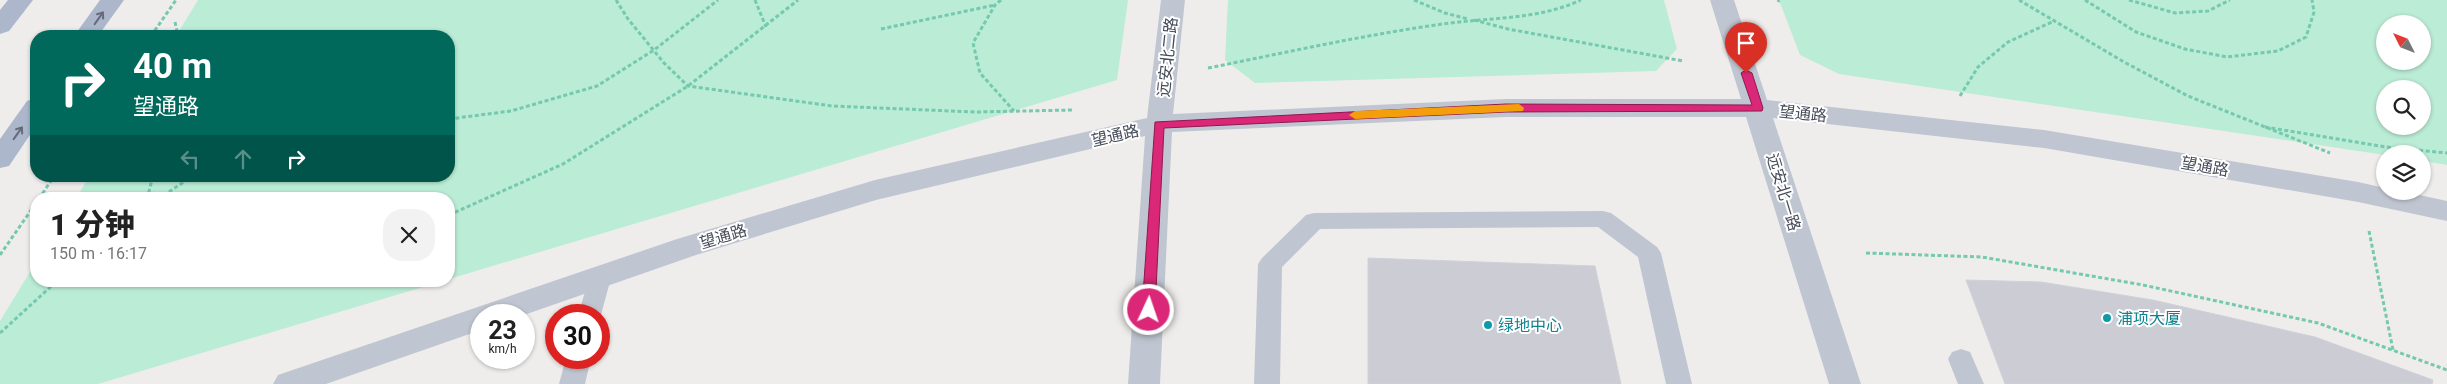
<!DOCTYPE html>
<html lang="zh">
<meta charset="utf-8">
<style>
:root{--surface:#fff;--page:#f2f2f2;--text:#222;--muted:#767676}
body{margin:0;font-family:Roboto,"Noto Sans SC",sans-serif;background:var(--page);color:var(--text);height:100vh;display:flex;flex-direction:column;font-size:19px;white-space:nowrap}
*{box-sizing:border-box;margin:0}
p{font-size:16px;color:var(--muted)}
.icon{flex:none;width:28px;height:28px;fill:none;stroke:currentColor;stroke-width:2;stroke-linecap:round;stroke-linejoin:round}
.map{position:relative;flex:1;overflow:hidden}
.drawer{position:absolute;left:30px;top:192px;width:425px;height:95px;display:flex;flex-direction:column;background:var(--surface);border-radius:20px;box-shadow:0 1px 4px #0004}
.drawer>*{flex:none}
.guide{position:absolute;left:30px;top:30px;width:425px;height:152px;border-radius:20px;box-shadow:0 1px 4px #0004;background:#00695c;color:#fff;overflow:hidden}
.needle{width:32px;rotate:312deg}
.tools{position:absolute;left:2376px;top:15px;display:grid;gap:10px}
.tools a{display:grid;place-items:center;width:55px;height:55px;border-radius:50%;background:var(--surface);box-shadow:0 1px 4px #0004;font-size:25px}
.speed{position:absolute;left:470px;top:304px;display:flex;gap:10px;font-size:25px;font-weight:700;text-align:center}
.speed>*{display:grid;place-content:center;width:65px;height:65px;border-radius:50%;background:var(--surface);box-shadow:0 1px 4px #0004;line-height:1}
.speed small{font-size:12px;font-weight:400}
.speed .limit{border:8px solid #d22;background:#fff;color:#111}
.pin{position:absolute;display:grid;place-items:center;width:42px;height:42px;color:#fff;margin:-51px -21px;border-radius:50% 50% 50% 0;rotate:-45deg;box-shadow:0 0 5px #0007}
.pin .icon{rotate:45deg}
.me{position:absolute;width:55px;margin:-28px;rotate:3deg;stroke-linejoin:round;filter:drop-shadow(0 0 4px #0008)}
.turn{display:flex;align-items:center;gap:18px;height:105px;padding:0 20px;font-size:22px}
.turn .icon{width:65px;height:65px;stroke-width:2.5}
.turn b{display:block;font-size:35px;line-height:42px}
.lanes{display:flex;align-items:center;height:48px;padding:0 20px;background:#0003;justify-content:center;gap:25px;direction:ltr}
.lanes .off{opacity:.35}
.round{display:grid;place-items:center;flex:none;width:52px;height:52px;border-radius:20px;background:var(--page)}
.head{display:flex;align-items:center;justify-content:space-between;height:85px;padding:0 20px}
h1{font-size:30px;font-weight:800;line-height:38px}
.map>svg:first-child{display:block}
.green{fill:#bbecd6;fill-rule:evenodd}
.building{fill:#cccdd4;stroke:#d0d1d8}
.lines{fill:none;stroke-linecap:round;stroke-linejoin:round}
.path{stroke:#74c9ae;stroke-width:3;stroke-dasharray:4 2.5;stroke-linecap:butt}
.service{fill:#c0c6d1;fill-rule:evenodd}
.minor{fill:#c0c6d1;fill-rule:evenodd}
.primary{fill:#acb7cb;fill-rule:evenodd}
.oneway{stroke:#646c7b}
.route{fill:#db2777;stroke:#8e194d}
.slow{fill:#f59e0b}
.culture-dot{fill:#0f9aa8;stroke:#fff;stroke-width:2}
.labels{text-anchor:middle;stroke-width:4;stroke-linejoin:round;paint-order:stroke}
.street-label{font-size:16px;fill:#454c59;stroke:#fff}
.culture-label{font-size:16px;fill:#0d838f;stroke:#fff;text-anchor:start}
</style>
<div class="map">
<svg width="2447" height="384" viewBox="0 0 2447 384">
<rect width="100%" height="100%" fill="#efedec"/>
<g class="green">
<path d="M198,0H1128L1117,80L449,279V199H76L89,176H449V36H176Z"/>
<path d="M1228,0H1664L1677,49L1656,71L1255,83L1225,60Z"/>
<path d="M1779,0H2447V165L2423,161L2422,154H2385V155L1839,74L1800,55ZM2385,24H2422V61H2385ZM2385,89H2422V126H2385Z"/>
<path d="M36,262V281H443L98,384H0V321Z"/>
</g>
<g class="building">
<path d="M1368,258L1595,266L1621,384H1368Z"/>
<path d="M1966,280L2041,282L2153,300L2315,337L2433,380L2432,384H2005Z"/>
</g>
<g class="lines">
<g class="path">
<path d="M616,0L628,19L664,63L688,86L832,106L975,112L1072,110"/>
<path d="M755,0L766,27"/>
<path d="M1001,0L995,5L973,43L980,73L1014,111"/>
<path d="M1414,0L1445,13L1468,19"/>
<path d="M2019,0L2124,62L2188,96L2330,153"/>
<path d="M2085,0L2136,32L2185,49L2227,57L2278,51L2306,37L2314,12L2312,0"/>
<path d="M2129,0L2175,13L2208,11L2230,0"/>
<path d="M1778,2L1779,0"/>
<path d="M1474,20L1508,29L1683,61"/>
<path d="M175,22L178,36"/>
<path d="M881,29L995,5"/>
<path d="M151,36L176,0"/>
<path d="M1208,68C1284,53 1359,36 1436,25C1484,17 1536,21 1581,0"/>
<path d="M1960,96L1978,67L2008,42L2054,21"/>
<path d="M449,119L511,111L597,86L654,50L718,0"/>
<path d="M2265,127L2386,147L2447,153"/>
<path d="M39,199L54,176"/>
<path d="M147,199L153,176"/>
<path d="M158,199L193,176"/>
<path d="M449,215L563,164L688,86L798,0"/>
<path d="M2369,231L2393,350"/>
<path d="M1866,253L1982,257L2143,285L2318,323L2447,370"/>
<path d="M0,255L36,203"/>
<path d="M0,333L57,281"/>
</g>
<g class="service">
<path d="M1603,211L1611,213L1657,247L1661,253L1692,384H1666L1638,257L1598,227L1320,229L1282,267L1280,384H1254L1258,264L1262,258L1306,215L1314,213Z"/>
<path d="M599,269L607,272L611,278L599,322V315H578L591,272Z"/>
<path d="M1961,349L1970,352L1984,384H1958L1948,359L1952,352Z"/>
<path d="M566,358H591L585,384H559Z"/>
</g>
<path class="minor" d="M1161,0H1185L1173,114L1506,99H1741L1710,0H1734L1767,100L2044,130L2358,182L2385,188V191H2401L2447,201V221L2358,202L2044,148L1773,118L1861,384H1829L1746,117H1506L1172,132L1160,384H1128L1145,136L876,200L696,255L524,315H481V330L326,384H273L278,375L677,239L875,180L1147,118Z"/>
<g class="primary">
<path d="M8,0H33L9,31L0,34V10Z"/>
<path d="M100,0H124L98,36H74Z"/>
<path d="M36,98V126L9,166L0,168V139L27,101Z"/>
</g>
</g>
<defs><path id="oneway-shaft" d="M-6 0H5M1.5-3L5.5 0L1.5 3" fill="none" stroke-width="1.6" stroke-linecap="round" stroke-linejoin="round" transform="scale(1.25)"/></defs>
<g class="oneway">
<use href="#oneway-shaft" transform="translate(99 18) rotate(-55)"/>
<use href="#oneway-shaft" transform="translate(18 133) rotate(-55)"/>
</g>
<path class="route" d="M1746,70L1752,73L1763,108L1762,111L1506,112L1164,128L1155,310L1149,314L1142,310L1155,122L1506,104L1752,105L1741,73Z"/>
<path class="slow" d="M1519,104L1524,108L1523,111L1355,119L1349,115L1355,111Z"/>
<g class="culture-dot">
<circle cx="2107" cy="318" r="5"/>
<circle cx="1488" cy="325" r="5"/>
</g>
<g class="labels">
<g class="street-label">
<text transform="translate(1167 57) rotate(-84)" y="6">远安北二路</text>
<text transform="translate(1803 113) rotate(6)" y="6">望通路</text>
<text transform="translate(1115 135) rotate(-13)" y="6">望通路</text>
<text transform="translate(2205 166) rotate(10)" y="6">望通路</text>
<text transform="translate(1784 192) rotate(73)" y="6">远安北一路</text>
<text transform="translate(723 236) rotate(-17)" y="6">望通路</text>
</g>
<g class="culture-label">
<text x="2117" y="324">浦项大厦</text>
<text x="1498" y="331">绿地中心</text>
</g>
</g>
</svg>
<div class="tools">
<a><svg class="needle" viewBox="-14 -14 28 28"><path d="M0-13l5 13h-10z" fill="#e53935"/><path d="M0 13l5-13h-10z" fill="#767676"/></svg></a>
<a><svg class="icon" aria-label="search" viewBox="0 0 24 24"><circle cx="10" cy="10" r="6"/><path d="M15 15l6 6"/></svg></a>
<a><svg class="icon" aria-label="layers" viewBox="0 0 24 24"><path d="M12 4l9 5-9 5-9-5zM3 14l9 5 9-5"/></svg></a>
</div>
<div class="speed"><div>23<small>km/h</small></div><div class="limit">30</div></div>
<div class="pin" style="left:1746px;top:73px;background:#d93025"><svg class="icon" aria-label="arrive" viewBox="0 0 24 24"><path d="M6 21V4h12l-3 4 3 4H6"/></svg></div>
<svg class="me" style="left:1149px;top:310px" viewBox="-20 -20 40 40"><circle r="17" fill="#db2777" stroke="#fff" stroke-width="3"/><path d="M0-11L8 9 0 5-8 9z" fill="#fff"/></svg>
<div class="guide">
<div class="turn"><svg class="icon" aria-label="right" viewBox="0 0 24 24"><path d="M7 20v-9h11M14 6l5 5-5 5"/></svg><div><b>40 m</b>望通路</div></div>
<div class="lanes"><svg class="icon off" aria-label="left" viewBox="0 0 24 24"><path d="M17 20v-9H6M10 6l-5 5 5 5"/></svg><svg class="icon off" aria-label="ahead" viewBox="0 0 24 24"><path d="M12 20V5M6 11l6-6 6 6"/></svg><svg class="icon" aria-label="right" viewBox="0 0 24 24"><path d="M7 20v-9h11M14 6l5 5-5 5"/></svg></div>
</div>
<section class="drawer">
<div class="head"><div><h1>1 分钟</h1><p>150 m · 16:17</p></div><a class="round"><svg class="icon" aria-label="close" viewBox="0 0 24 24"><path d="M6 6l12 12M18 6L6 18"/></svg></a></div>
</section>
</div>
